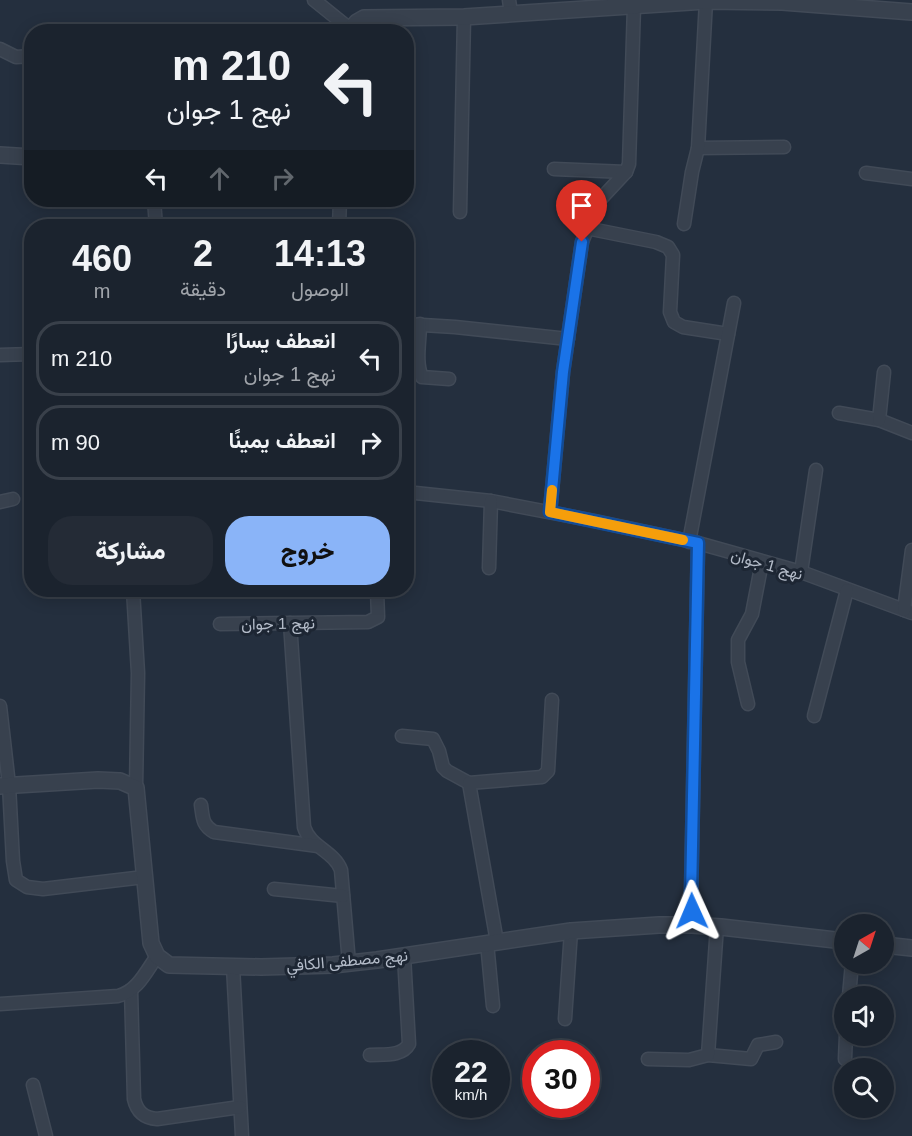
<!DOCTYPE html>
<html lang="ar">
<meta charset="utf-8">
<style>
:root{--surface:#1b232e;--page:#242b36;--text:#f1f3f6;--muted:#a0a4aa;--line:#39404a;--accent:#8ab4f8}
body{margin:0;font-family:Helvetica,Vazirmatn,sans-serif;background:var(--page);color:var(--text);direction:rtl;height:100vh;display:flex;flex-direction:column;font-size:22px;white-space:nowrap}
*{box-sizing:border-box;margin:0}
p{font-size:20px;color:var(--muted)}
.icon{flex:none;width:33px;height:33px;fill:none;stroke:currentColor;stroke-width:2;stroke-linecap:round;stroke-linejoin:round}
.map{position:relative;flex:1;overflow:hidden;direction:ltr}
.sheet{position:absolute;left:24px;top:219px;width:390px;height:378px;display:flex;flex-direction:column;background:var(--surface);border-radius:24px;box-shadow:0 3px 15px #0003,0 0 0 2px var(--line);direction:rtl}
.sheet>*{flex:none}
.top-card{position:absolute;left:24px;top:24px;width:390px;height:183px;border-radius:24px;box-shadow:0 3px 15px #0003,0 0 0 2px var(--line);direction:rtl;background:#1b232e;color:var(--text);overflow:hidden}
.needle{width:39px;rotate:39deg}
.fabs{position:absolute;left:834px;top:914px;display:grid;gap:12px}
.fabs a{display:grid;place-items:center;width:60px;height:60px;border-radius:50%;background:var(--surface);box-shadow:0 3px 15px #0003,0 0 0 2px var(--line);font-size:30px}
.speed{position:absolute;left:432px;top:1040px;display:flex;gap:12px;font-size:30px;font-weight:700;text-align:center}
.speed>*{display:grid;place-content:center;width:78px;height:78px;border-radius:50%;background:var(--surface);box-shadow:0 3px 15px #0003,0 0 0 2px var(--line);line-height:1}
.speed small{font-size:15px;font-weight:400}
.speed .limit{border:9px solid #d22;background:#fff;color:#111}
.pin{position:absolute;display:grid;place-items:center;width:51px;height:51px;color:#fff;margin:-62px -26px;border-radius:50% 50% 50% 0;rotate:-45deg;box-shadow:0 0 6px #0007}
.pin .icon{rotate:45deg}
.me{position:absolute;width:66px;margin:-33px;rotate:359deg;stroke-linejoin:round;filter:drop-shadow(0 0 4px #0008)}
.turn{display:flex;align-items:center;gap:21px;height:126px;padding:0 24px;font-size:27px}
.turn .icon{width:78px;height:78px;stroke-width:2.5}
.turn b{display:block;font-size:42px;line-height:51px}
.lanes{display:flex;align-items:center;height:57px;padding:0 24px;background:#0003;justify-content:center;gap:30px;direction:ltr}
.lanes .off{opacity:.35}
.eta{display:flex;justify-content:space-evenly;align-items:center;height:102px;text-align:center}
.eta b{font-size:36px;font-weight:800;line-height:42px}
.button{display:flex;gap:12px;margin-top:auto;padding:12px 24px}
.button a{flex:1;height:69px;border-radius:24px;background:var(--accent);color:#111;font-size:24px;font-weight:800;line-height:69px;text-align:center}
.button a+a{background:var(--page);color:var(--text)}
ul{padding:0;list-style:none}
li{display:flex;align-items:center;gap:18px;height:75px;margin:0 12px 9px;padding:0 12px;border:3px solid var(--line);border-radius:24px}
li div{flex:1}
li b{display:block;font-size:22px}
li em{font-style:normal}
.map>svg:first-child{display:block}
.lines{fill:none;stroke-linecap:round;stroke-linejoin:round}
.minor-casing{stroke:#414a57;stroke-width:15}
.tertiary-casing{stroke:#414a57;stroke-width:18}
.minor{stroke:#38414e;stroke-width:12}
.tertiary{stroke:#38414e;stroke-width:15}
.route-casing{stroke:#114b97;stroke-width:15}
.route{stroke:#1a73e8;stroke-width:10}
.slow{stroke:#f59e0b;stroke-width:10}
.labels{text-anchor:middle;stroke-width:6;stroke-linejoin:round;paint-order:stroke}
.street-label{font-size:16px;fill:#b4bcc9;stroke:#1d2633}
</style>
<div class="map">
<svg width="912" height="1136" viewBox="0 0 912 1136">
<rect width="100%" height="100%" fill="#242f3e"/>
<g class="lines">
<defs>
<g id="minor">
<path d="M314,0L350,29"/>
<path d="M509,0L511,13"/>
<path d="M0,49L16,57L32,56"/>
<path d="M698,148L784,147"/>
<path d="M554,169L626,172"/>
<path d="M866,173L912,179"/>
<path d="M154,200L156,226"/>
<path d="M460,212L464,17"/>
<path d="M684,224L692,172L698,148L706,1"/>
<path d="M339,226L340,200"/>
<path d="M586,228L656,242L668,247L673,255L670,312L674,322L683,327L728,334"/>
<path d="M406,324L455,327L568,339"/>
<path d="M420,324C420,341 415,362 422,377L449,379"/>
<path d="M0,355L32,354"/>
<path d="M839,413L879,420L912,433"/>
<path d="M879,420L884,372"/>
<path d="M406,492L491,501L595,521L698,543L801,572L912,613"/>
<path d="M0,502L13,499"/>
<path d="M550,512L563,372L582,242L598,202L626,172L629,164L634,6"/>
<path d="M689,542L734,303"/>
<path d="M489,568L491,501"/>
<path d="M801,572L816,470"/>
<path d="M133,590L138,673L136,788"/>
<path d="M904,610L912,550"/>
<path d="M290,623L304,827C310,847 334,851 341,870L349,963"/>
<path d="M220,624L368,622L378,617L377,590"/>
<path d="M748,704L738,662V640L752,614L762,562"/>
<path d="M0,706L9,785L13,861L16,880L27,887L43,889L144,877"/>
<path d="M814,716L847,590"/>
<path d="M402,736L433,739L439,751L443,767L447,771L469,783"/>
<path d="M201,805C203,818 202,825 214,832L318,846"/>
<path d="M274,889L343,896"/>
<path d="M692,925L691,897L698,543"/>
<path d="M497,942L469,783L542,777L548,771L552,700"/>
<path d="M487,943L493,1006"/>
<path d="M233,966L242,1136"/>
<path d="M131,990L134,1099C137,1112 144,1118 157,1119L240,1107"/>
<path d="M849,996L852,963"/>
<path d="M0,1004L118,996C137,992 147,970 157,956"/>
<path d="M565,1019L571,931"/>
<path d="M370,1055C383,1054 402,1057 409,1044L404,956"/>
<path d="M708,1055L751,1059L758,1045L776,1042"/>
<path d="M648,1059L689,1060L708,1055L717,926"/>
<path d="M845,1059L846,1035"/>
<path d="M33,1085L46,1136"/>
</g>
<g id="tertiary">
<path d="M348,32L357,22L364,18L464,17L706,1L782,2L912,12"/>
<path d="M0,155L32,157"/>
<path d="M0,786L98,780L120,781L136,788L151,943L157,956L169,965L261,967L333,965L377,960L571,931L659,925H692L721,927L844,941"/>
<path d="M884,945L912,948"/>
</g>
</defs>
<use href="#minor" class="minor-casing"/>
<use href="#tertiary" class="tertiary-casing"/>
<use href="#minor" class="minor"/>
<use href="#tertiary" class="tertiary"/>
</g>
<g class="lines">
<defs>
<path id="route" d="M582,242L563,372L550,512L698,543L691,897L692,911"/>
</defs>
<use href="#route" class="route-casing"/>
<use href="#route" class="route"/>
<path class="slow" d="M552,490L550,512L683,540"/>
</g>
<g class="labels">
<g class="street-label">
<text transform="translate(767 564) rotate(16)" y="6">نهج 1 جوان</text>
<text transform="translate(278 623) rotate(-1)" y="6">نهج 1 جوان</text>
<text transform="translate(347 960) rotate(-5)" y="6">نهج مصطفى الكافي</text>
</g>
</g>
</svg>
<div class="fabs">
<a><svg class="needle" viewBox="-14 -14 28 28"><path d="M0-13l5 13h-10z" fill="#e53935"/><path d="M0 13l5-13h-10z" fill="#a0a4aa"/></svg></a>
<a><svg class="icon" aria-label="sound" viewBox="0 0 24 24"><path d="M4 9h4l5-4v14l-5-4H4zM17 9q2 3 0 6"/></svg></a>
<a><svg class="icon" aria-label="search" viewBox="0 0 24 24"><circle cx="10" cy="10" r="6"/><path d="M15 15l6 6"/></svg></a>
</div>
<div class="speed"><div>22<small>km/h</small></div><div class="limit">30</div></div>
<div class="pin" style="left:582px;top:242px;background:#d93025"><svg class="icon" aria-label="arrive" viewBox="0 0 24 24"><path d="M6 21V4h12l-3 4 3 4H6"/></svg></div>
<svg class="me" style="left:692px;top:911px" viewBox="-20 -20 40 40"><path d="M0-17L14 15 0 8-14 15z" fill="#1a73e8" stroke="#fff" stroke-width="4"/></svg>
<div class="top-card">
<div class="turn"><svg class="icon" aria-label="left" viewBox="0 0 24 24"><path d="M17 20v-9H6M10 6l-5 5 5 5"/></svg><div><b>210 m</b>نهج 1 جوان</div></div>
<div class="lanes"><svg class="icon" aria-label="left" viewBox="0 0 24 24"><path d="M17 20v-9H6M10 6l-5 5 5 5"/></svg><svg class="icon off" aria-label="ahead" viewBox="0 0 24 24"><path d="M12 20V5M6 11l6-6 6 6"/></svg><svg class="icon off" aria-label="right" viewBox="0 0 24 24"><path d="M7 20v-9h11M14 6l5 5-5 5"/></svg></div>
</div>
<section class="sheet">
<div class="eta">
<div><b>14:13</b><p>الوصول</p></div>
<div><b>2</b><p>دقيقة</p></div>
<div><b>460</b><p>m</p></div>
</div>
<ul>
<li><svg class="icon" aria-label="left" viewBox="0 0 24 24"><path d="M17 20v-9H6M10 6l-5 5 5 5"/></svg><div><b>انعطف يسارًا</b><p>نهج 1 جوان</p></div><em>210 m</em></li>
<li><svg class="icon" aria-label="right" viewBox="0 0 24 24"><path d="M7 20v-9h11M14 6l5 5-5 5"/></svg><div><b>انعطف يمينًا</b></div><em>90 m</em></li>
</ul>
<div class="button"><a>خروج</a><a>مشاركة</a></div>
</section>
</div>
